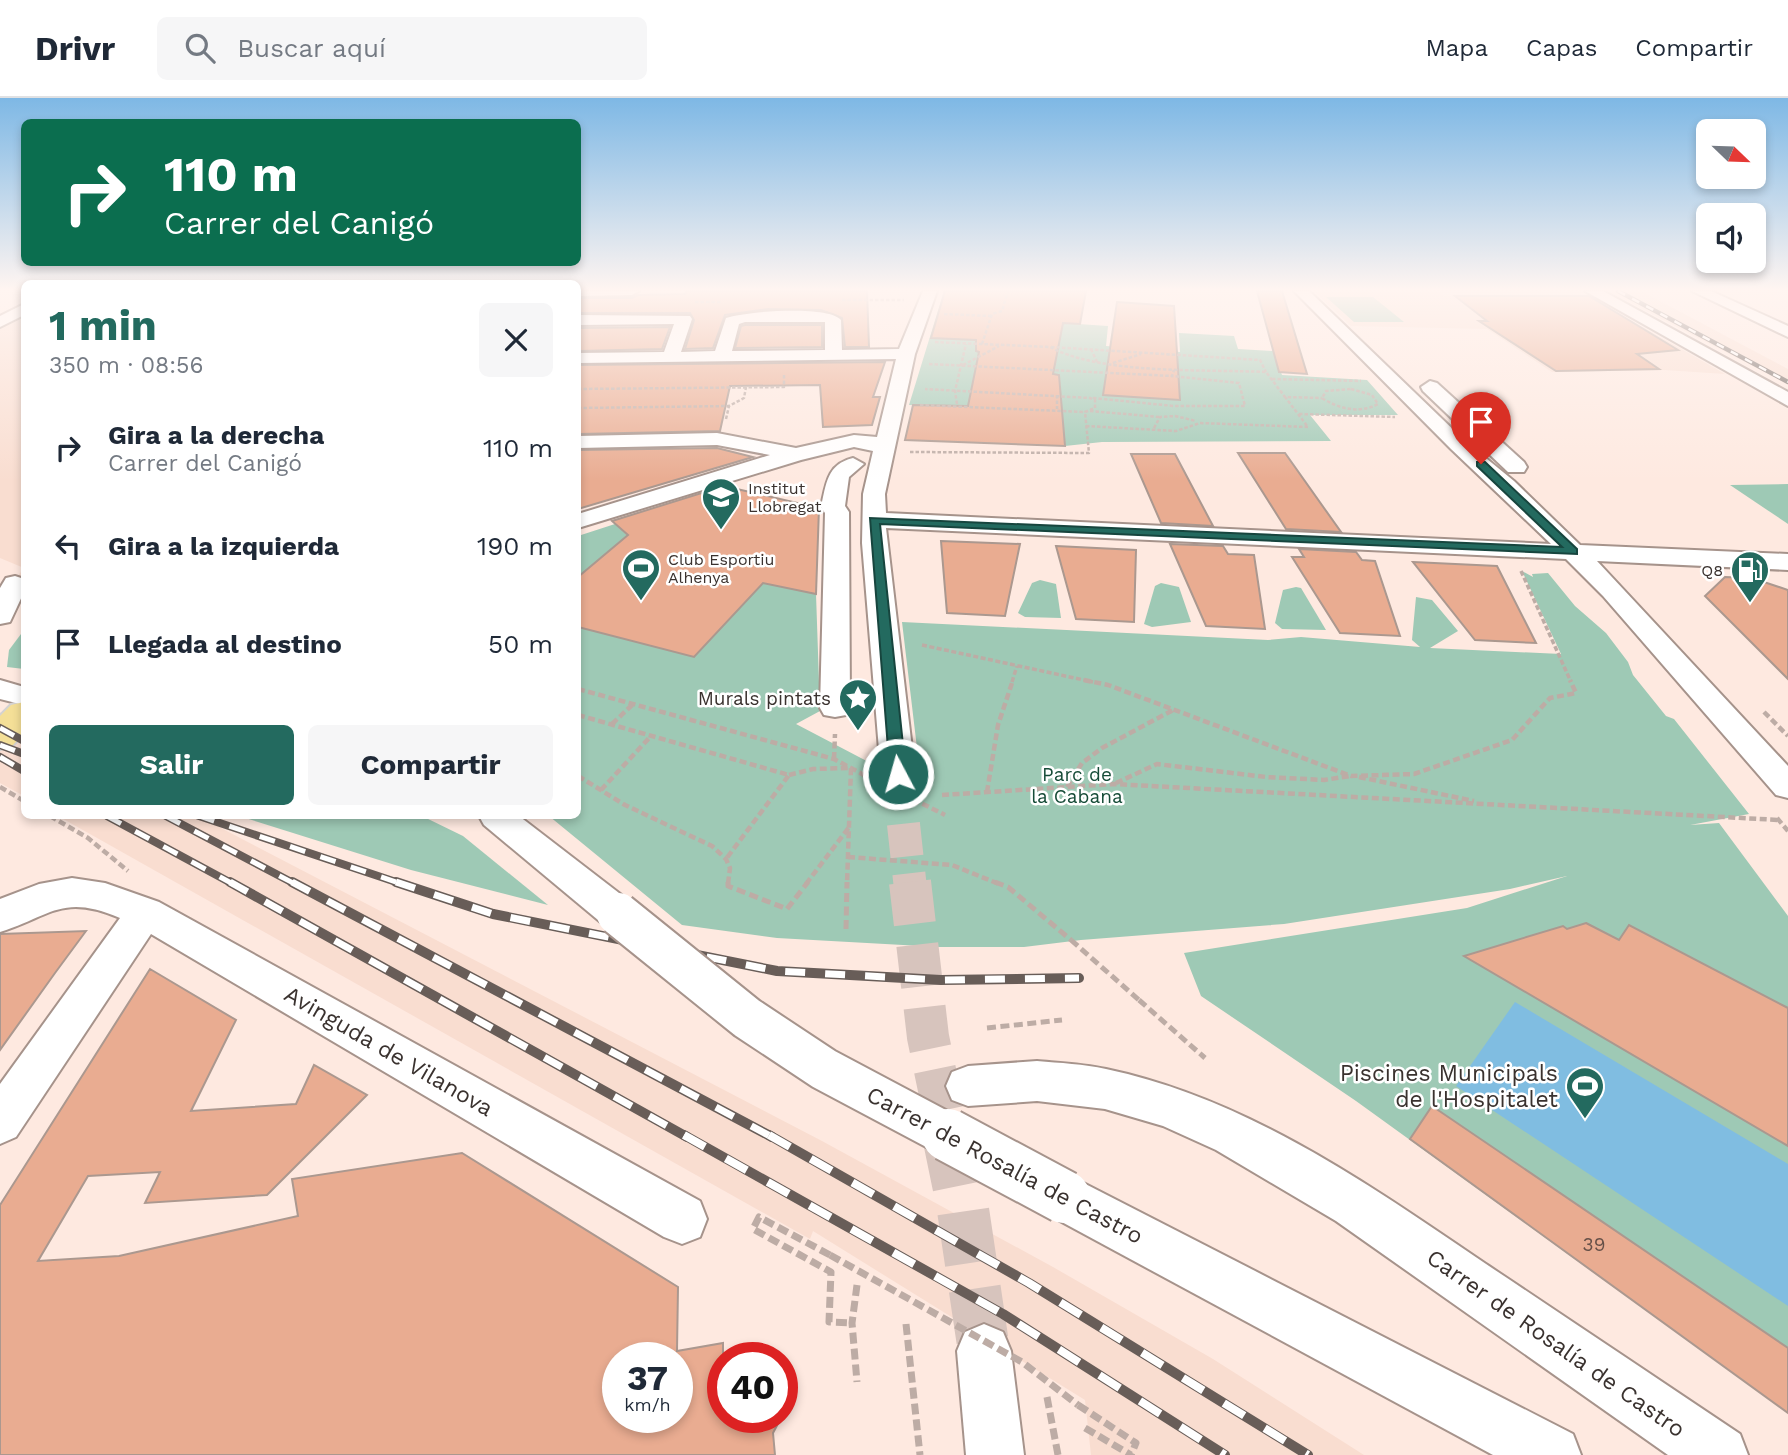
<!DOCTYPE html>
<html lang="es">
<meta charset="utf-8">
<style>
:root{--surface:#fff;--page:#f6f6f7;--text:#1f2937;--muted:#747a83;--line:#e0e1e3;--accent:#236a5f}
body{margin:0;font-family:"Work Sans",sans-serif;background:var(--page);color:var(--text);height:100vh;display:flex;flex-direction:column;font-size:26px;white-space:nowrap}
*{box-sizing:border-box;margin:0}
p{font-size:23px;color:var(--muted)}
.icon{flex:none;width:38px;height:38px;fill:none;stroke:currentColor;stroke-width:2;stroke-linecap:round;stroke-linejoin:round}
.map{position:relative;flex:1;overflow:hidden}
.drawer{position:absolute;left:21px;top:182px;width:560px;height:539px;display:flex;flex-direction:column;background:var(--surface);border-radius:10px;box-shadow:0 4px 10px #0003}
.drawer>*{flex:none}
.banner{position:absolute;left:21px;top:21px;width:560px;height:147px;border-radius:10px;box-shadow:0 4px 10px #0003;background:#0b6e4f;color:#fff;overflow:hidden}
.needle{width:46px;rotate:113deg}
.tools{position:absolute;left:1696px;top:21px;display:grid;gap:14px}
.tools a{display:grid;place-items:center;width:70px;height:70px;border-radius:10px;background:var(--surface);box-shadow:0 4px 10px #0003;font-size:35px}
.speed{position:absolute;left:602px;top:1244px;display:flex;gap:14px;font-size:35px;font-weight:700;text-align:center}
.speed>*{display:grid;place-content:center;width:91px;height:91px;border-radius:50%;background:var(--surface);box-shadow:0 4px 10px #0003;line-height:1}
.speed small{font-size:18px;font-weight:400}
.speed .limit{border:10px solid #d22;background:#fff;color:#111}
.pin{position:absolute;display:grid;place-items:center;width:60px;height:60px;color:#fff;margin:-72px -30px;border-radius:50% 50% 50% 0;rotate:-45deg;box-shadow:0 0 7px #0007}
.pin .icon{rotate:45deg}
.me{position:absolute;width:77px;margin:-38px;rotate:354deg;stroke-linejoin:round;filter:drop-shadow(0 0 5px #0008)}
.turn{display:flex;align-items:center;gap:24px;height:147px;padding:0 28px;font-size:32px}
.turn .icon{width:91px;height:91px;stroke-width:2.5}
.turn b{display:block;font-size:49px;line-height:60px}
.round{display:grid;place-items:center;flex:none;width:74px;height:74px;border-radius:10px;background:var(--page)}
.head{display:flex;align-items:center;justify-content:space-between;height:119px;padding:0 28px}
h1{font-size:42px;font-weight:700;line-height:52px;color:var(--accent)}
.action{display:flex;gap:14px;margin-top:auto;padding:14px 28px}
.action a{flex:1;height:80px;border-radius:10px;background:var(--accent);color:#fff;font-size:28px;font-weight:700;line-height:80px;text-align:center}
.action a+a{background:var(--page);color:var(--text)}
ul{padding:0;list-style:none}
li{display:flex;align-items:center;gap:21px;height:98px;padding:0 28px}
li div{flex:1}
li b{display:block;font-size:26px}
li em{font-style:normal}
header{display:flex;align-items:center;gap:42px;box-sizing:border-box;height:98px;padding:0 35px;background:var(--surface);border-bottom:2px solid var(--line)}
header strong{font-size:33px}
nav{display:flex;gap:38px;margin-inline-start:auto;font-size:24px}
.search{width:490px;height:63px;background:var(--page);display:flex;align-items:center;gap:18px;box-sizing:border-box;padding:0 24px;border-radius:10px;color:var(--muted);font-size:26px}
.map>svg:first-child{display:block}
.built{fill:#f9ddd0}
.green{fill:#9ec9b5}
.water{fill:#80bde1}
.building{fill:#e9ac91;stroke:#ab988f;stroke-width:2;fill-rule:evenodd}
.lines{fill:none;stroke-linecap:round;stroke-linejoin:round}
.minor-tunnel-far2{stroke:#d7c4bd;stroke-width:33;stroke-dasharray:33 17;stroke-linecap:butt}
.minor-tunnel-far1{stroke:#d7c4bd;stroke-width:42;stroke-dasharray:42 21;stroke-linecap:butt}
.minor-tunnel{stroke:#d7c4bd;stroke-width:52;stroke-dasharray:52 26;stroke-linecap:butt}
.minor-casing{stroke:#a6938b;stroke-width:4}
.major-casing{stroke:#d4d2d1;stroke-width:4}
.path-far4{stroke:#bdaca5;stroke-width:2.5;stroke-dasharray:3.5 2;stroke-linecap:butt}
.path-far3{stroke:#bdaca5;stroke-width:3.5;stroke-dasharray:5 2.5;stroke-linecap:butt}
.path-far2{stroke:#bdaca5;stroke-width:4.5;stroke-dasharray:7 3.5;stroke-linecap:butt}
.path-far1{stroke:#bdaca5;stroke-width:5;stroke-dasharray:9 4.5;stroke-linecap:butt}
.path{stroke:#bdaca5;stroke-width:7;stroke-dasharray:11 5;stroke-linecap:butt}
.minor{fill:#fff;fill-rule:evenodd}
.major{fill:#f4df97;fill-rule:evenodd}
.rail-far3-casing{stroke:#685d58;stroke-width:4.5}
.rail-far2-casing{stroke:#685d58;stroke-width:8}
.rail-far1-casing{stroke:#685d58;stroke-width:10}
.rail-casing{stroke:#685d58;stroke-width:10}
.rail-far3{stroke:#fff;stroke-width:2.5;stroke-dasharray:8;stroke-linecap:butt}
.rail-far2{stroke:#fff;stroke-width:5;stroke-dasharray:16;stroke-linecap:butt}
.rail-far1{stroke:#fff;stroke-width:7;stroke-dasharray:20;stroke-linecap:butt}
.rail{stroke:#fff;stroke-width:8;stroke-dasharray:24;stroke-linecap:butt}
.minor-bridge-far1-casing{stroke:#a6938b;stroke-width:46;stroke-linecap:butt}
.minor-bridge-casing{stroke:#a6938b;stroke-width:56;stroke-linecap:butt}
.path-bridge-far1{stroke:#bdaca5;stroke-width:5;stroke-dasharray:9 4.5;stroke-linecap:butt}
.path-bridge{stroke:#bdaca5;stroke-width:7;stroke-dasharray:11 5;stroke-linecap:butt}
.minor-bridge-far1{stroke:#fff;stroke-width:42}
.minor-bridge{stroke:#fff;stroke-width:52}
.route{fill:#236a5f;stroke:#17453e;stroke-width:2}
.labels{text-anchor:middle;stroke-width:5;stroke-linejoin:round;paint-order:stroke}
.far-poi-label{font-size:16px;fill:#3a322f;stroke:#fff;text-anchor:start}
.poi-label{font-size:19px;fill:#3a322f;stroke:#fff;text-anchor:end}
.park-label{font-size:19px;fill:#164c38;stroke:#fff}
.near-number-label{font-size:19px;fill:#665048}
.near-street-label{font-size:23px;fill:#3a322f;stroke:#fff}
.near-poi-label{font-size:23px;fill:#3a322f;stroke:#fff;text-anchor:end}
</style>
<header>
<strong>Drivr</strong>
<div class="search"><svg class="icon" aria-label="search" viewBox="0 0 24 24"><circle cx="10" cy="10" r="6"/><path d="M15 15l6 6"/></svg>Buscar aquí</div>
<nav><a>Mapa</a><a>Capas</a><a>Compartir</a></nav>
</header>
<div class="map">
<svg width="1788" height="1357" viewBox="0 0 1788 1357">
<rect width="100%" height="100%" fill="#fee9e0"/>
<g class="built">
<path d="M1314,193H1436L1444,198H1589L1725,276L1664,272L1552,274L1487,231L1351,228Z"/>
<path d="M1607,193H1641L1788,271V286Z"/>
<path d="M24,218V481L17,479L24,470L0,460V231Z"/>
<path d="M0,614L24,627V698L0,685Z"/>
<path d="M58,718H198L822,1043L1053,1169L1213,1261L1364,1357H1091L1085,1302L813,1133L810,1141Z"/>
</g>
<g class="green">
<path d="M944,193H1026L1018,218L1057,231H1062L1063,225L1108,228L1106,248L1180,254L1179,235L1234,238L1238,251L1273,253L1282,277L1367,282L1398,317H1310L1331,343L1102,344L1065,348L1062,312L909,307Z"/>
<path d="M1326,199H1373L1404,224H1354Z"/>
<path d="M1788,386V426L1730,387Z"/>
<path d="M615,426L645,453L701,472L816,496L820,613L796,626L922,692L902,524L1268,542L1301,539L1420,549L1412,542L1416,499L1432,502L1458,533L1430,550L1561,556L1522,473L1533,479L1532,476L1548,475L1575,508L1606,535L1628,564L1633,577L1666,618L1674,621L1749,716L1690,727L1719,725L1788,818V1315L1356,1003L1201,898L1184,855L1467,810L1567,778L1510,791L1284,826L1081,842L1024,849H939L777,840L682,827L549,718H578V438Z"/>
<path d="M1040,482L1056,486L1061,520L1025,519L1018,515L1032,485Z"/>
<path d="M1161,485L1179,489L1191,524L1152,529L1144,526L1155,488Z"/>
<path d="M1296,489L1301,490L1326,532L1282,531L1275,525L1283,492Z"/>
<path d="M24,532V571L7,569L9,552Z"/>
<path d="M239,718H422L463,738L548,807L411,772Z"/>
</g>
<path class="water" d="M1515,904L1788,1066V1208L1456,988Z"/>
<g class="building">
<path d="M686,193H867L869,249H845L842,220L821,212L768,211L725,217L713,250L685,251L694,222L690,215H578V200H632L638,197L685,196Z"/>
<path d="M945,193H1086L1080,226L1063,225L1053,276L1059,277L1065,348L905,342L913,307L968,308L979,254L976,253V242L931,240Z"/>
<path d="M1257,193H1282L1307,276L1279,274Z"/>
<path d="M1455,198H1589L1678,252L1637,256L1659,271L1556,273L1479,223H1487Z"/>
<path d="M1117,204L1174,208L1180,302L1103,297Z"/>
<path d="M745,227H822V249L735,250L741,228Z"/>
<path d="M578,230L670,229L662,251L578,253Z"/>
<path d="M885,264L873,299H880L872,327L823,329L820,287L730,288L720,333L578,336V267Z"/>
<path d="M717,350L753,359L578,411V352Z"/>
<path d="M1238,355H1285L1341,434L1286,431Z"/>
<path d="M1131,356H1175L1213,428L1161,425Z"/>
<path d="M724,388L819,410L816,496L763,485L694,559L578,529V479L628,437L612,423Z"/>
<path d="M941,443L1020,446L1005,518L947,515Z"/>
<path d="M1170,446L1223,448L1228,456L1254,457L1265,531L1206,528Z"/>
<path d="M1056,448L1136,452L1134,524L1076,521Z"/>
<path d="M1299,451L1356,454L1362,462L1375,463L1400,538L1340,535L1292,459H1304Z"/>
<path d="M1413,464L1497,468L1536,545L1475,542Z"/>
<path d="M1725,479L1752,480L1788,492V581L1705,498Z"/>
<path d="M1586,825L1619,842L1629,827L1788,910V1048L1464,858L1563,828L1567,831Z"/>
<path d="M86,833L55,875L0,952V836Z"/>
<path d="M150,871L236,922L191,1013L296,1006L314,967L367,997L267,1097L145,1105L160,1074L88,1078L38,1163L119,1158L298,1118L292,1081L462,1055L678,1189L677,1253L723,1245V1320H781L773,1335L775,1357H0V1107ZM618,1260H677V1320H618Z"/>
<path d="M1432,1008L1788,1250V1315L1410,1041Z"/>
</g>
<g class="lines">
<path class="minor-tunnel-far2" d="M898,676L910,786"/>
<path class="minor-tunnel-far1" d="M910,784L928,939L949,1039"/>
<path class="minor-tunnel" d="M948,1037L962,1105L984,1253"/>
<defs>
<g id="minor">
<path d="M578,193H639L632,197L578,198Z"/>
<path d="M923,193H937L915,256L885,396L886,415L1551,446L1451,351L1294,193H1309L1465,343L1514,383L1580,447L1788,456V472L1597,463L1788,668V700L1776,697L1603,498L1566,461L886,430L915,676L910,684L898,687L886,684L881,676L862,445L863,396L873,353L854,349L801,362L578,430V416L770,357L717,347L578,350V338L717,335L796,350L854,337L877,339L896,261L578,265V255L664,254L674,226L578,227V217L690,218L692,221L681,254L715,253L726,220C746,213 829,207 841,222L842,252L899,251ZM745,224H825V252L732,253L739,226Z"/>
<path d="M1585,193H1603L1788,294V308Z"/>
<path d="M1692,193H1711L1788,228V239Z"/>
<path d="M24,206V217L0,229V218Z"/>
<path d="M1430,283L1437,285L1524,364L1527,369L1524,374H1508L1423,293L1421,289Z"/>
<path d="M853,360L864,366L849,379L845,408L849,414L850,610L846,617L835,619L824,617L820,610L825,415L821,409C826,386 827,366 853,360Z"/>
<path d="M15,478L24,481V494L10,524L0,526V490L6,480Z"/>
<path d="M0,582L24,589V607L0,601Z"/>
<path d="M479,718H519L632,805L637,816L632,827L618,831L604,827L484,727Z"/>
<path d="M72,780L105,785L159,804L700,1103L707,1121L700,1139L682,1146L664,1139L151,836L16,1039L0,1046V986L120,820C62,795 51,818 0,834V801L39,786Z"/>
<path d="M1037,963C1060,965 1084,966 1106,971C1249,1001 1371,1088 1489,1168C1573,1224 1656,1280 1740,1336L1748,1357H1668L1336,1123L1216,1052L1163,1028L1105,1011L1037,1003L968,1008L952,1002L946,988L952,974L968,968Z"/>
<path d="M1064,1075L1573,1336L1581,1357H1493L1047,1116L1039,1099L1047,1082Z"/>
<path d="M984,1226L1003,1234L1011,1253L1024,1357H966L957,1253L965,1234Z"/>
</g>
<path id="major" d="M24,604V635L13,647L0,651V618L11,607Z"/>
</defs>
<use href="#minor" class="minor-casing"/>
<use href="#major" class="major-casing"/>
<g class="path-far4">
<path d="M842,202H904"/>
<path d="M695,204H722"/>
<path d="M944,216L991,218"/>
<path d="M935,244L1050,249C1102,277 1205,271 1266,274L1285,299"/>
<path d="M982,246L992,216L1002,213L1008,193"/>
<path d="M1051,249L1260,262L1266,274"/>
<path d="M1091,251L1098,266"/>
<path d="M1113,265L1141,256"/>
<path d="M929,266L1172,278"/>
<path d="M963,267L999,248"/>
<path d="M1272,281L1361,283"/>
<path d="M578,291L784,289V277"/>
<path d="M1351,291L1372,297L1378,306C1360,316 1339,311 1322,300L1326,293Z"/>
<path d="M1057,297V311"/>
<path d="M1093,300L1174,308H1245L1239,285L1172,278L1174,272"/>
<path d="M957,306L955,293L966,246"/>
<path d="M920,307L1085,314"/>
<path d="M578,310L729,308"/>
<path d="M1090,313L1160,319"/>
<path d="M1299,316L1395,319"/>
<path d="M726,321L729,308L744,300L746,289"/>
<path d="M1086,328L1176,333L1200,325L1308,329L1285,299L1322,300"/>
<path d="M1154,330L1160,319L1175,318L1196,323"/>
<path d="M910,354L1089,355L1085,314L1095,310V302L1090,300L925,291"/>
</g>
<g class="path-far3">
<path d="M1521,473L1571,584"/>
<path d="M922,547L1093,584"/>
<path d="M1012,584L1017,568"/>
</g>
<g class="path-far2">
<path d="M1084,582L1108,587L1351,678L1414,676L1512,642L1550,600L1576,595L1570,582"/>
<path d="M578,591L834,661L864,677"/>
<path d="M1764,614L1788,638"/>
<path d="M578,617L789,677L726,761"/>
<path d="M612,626L632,607"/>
<path d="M834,661L835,636"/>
<path d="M789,677L813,671L851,670L847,786"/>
<path d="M578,678L625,707L712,748L726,761L730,770L728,786"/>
<path d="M1359,679L1474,703"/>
<path d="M1116,685L1157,666L1266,679L1324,682L1350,678"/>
<path d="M0,689L24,703"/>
<path d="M1067,689L1082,665L1102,650L1173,612"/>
<path d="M601,692L651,638"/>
<path d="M987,694L998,627L1013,582"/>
<path d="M942,697L1114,686L1779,722"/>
<path d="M913,701L945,717"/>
<path d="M50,718L88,740L128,773"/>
<path d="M1777,720L1788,733"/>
<path d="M848,759L952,767L999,786"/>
<path d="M806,786L850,728"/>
</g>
<g class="path-far1">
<path d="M728,784V788L787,811L808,784"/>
<path d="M995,784L1008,789L1071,842"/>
<path d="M846,831L847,784"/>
<path d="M1139,902L1205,960"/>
<path d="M987,930L1062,922"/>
</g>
<g class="path">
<path d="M830,1157L759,1119L753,1131L831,1174L829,1224L852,1225"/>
<path d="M857,1187L852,1225L857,1284"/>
<path d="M906,1226L920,1357"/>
<path d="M1047,1299L1058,1357"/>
<path d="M1078,1307L1136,1345L1131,1357"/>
<path d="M1085,1330L1131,1357"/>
</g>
<use href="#minor" class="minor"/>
<use href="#major" class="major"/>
<defs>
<path id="rail-far3" d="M1618,193L1788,284"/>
<g id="rail-far2">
<path d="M0,630L24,643"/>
<path d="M0,647L24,656"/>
<path d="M0,659L24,673"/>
<path d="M107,718L233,786"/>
<path d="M166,718L295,786"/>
<path d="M199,718L402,786"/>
</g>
<g id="rail-far1">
<path d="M230,784L687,1039"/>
<path d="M292,784L772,1039"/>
<path d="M396,784L493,816L777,873L941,882L1079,880"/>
</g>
<g id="rail">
<path d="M684,1037L1003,1216L1225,1357"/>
<path d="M769,1037L1029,1185L1308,1357"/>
</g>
</defs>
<use href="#rail-far3" class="rail-far3-casing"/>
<use href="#rail-far2" class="rail-far2-casing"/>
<use href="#rail-far1" class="rail-far1-casing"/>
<use href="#rail" class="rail-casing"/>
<use href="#rail-far3" class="rail-far3"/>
<use href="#rail-far2" class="rail-far2"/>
<use href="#rail-far1" class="rail-far1"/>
<use href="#rail" class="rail"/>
<defs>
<path id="minor-bridge-far1" d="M618,816L747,920L824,971L952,1039"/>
<path id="minor-bridge" d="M948,1037L1064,1099"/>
</defs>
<use href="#minor-bridge-far1" class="minor-bridge-far1-casing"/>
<use href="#minor-bridge" class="minor-bridge-casing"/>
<path class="path-bridge-far1" d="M1071,842L1139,902"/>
<path class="path-bridge" d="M830,1157L1022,1264L1078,1307"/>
<use href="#minor-bridge-far1" class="minor-bridge-far1"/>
<use href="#minor-bridge" class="minor-bridge"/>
</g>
<linearGradient id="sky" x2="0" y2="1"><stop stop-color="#7eb8e5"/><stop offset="0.5" stop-color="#fff5f1"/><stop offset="1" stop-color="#fff5f1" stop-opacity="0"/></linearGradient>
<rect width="1788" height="383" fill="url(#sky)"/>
<path class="route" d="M1477,364H1485L1577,451V456L880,426L906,676L898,681L890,676L870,420L1562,449L1477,368Z"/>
<defs>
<symbol id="school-pin" viewBox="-11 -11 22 30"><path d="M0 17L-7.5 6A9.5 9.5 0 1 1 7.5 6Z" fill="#236a5f" stroke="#fff"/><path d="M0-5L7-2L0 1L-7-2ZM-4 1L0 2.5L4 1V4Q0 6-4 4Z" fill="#fff"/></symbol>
<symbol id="stadium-pin" viewBox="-11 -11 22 30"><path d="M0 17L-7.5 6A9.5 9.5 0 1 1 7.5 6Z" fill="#236a5f" stroke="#fff"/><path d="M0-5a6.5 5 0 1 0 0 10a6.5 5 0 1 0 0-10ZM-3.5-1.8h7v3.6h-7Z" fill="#fff"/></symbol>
<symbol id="fuel-pin" viewBox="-11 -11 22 30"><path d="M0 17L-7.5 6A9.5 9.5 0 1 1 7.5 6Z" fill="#236a5f" stroke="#fff"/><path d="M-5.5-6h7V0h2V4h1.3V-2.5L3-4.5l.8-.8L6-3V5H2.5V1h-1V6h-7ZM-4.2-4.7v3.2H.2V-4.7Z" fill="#fff"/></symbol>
<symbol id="sight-pin" viewBox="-11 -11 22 30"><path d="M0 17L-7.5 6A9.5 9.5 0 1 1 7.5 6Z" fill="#236a5f" stroke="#fff"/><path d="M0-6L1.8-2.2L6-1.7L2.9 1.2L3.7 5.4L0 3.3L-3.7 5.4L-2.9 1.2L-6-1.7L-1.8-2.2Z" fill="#fff"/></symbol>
</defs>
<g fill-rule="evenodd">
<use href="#school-pin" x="699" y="377" width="44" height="60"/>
<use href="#stadium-pin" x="619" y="448" width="44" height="60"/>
<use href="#fuel-pin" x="1728" y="450" width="44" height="60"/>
<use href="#sight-pin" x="836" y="578" width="44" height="60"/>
<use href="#stadium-pin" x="1563" y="966" width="44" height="60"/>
</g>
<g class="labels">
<g class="far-poi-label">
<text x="748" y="396">Institut<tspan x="748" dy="18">Llobregat</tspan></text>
<text x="668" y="467">Club Esportiu<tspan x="668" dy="18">Alhenya</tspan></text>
<text x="1723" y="478" text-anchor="end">Q8</text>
</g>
<g class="poi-label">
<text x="831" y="607">Murals pintats</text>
</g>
<g class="park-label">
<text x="1077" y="683">Parc de<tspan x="1077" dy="22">la Cabana</tspan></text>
</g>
<g class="near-number-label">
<text x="1594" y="1153">39</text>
</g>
<g class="near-street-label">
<text transform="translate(389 953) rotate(30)" y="8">Avinguda de Vilanova</text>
<text transform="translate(1005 1067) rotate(28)" y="8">Carrer de Rosalía de Castro</text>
<text transform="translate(1556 1245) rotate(35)" y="8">Carrer de Rosalía de Castro</text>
</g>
<g class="near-poi-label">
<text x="1558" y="983">Piscines Municipals<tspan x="1558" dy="26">de l'Hospitalet</tspan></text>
</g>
</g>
</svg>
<div class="tools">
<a><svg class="needle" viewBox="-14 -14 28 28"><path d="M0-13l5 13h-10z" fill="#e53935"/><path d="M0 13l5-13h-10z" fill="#747a83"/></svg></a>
<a><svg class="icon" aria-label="sound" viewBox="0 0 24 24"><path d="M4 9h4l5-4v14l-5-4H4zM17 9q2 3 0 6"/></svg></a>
</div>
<div class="speed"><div>37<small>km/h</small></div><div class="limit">40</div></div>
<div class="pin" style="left:1481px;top:366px;background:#d93025"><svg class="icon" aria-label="arrive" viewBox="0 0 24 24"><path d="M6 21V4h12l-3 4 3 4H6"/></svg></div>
<svg class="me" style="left:898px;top:676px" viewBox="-20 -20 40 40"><circle r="17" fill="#236a5f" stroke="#fff" stroke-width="3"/><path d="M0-11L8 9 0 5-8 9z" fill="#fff"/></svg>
<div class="banner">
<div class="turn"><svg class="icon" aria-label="right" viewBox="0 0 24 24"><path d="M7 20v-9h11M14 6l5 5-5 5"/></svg><div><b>110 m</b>Carrer del Canigó</div></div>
</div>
<section class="drawer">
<div class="head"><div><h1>1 min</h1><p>350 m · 08:56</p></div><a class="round"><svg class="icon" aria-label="close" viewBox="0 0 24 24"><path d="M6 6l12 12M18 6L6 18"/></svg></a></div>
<ul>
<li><svg class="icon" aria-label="right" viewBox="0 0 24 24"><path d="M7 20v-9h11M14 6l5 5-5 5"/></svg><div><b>Gira a la derecha</b><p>Carrer del Canigó</p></div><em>110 m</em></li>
<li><svg class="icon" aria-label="left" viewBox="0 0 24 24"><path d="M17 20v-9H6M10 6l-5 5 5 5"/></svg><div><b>Gira a la izquierda</b></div><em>190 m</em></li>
<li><svg class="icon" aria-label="arrive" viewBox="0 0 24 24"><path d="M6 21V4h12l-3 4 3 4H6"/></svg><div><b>Llegada al destino</b></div><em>50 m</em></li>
</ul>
<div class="action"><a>Salir</a><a>Compartir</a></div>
</section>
</div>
